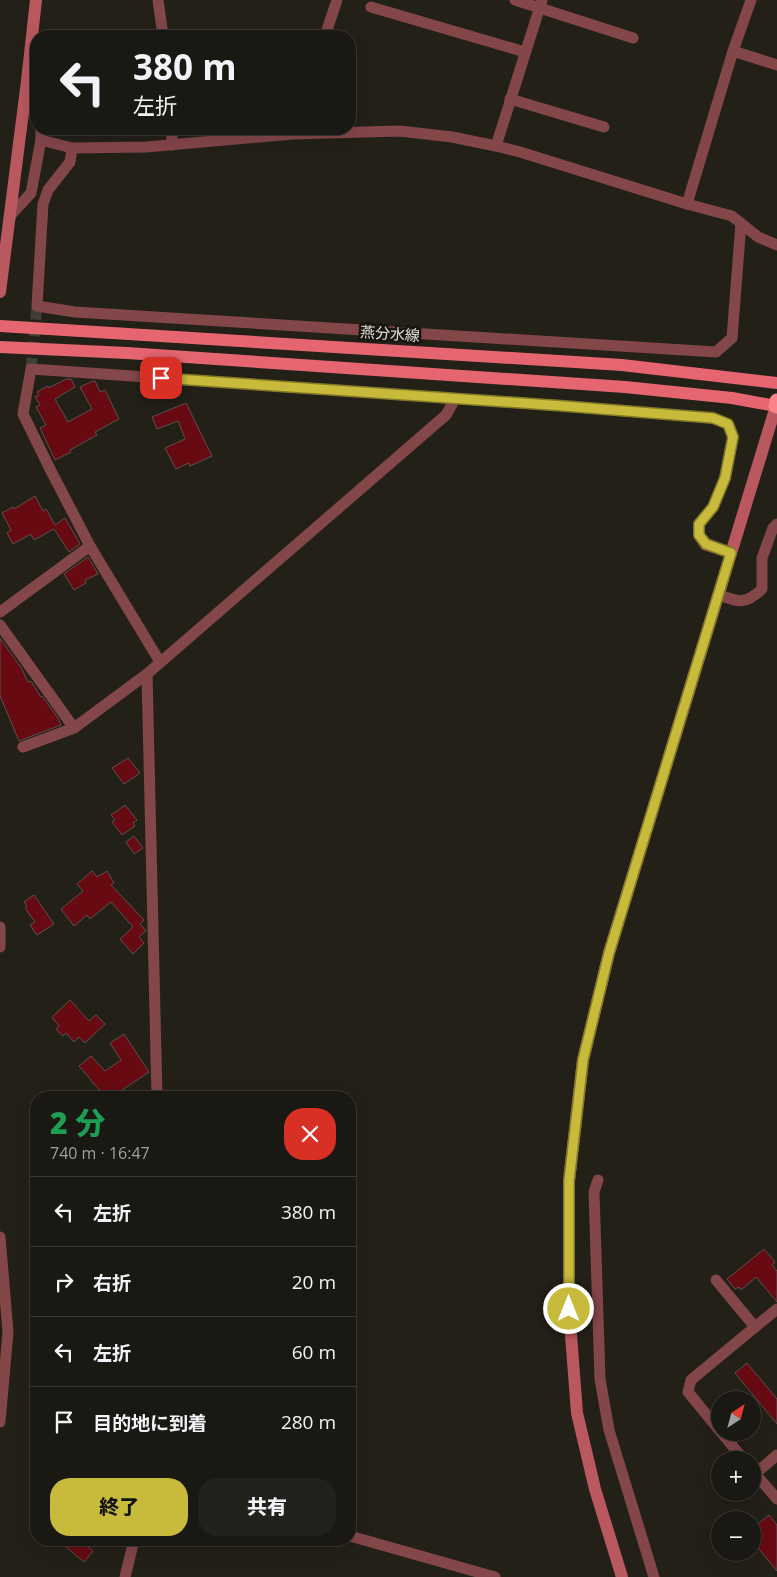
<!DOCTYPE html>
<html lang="ja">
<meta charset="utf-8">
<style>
:root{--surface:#1a1812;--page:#23211b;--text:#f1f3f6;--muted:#9fa09f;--line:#383732;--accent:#c8bb3b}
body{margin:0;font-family:"Open Sans","Noto Sans JP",sans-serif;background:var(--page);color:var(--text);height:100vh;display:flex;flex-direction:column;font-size:19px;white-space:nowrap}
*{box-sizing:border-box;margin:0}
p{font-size:16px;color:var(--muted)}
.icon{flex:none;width:28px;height:28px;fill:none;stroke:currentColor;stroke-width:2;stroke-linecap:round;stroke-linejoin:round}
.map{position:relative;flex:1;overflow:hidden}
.side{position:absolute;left:30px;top:1091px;width:326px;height:455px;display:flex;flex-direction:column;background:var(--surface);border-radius:20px;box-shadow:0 5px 20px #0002,0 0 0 1px var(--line)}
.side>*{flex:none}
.hud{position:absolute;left:30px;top:30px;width:326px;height:105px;border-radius:20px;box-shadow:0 5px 20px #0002,0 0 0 1px var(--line);background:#1a1812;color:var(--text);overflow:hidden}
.needle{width:32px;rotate:36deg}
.tools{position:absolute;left:711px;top:1391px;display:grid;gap:10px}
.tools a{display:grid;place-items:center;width:50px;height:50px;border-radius:50%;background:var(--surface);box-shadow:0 5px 20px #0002,0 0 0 1px var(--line);font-size:25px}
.pin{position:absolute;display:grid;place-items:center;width:42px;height:42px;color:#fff;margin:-21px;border-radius:10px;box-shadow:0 2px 8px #0006}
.me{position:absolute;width:55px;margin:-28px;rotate:0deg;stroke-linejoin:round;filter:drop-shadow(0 0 4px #0008)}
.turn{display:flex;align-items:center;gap:18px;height:105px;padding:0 20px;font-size:22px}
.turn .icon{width:65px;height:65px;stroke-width:2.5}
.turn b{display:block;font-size:35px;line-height:42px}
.round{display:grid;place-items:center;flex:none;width:52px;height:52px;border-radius:20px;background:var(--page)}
.headline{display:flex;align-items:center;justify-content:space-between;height:85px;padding:0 20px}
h1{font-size:30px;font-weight:800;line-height:38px;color:#1e9e55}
.action{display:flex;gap:10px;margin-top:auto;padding:10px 20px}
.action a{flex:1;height:58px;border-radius:20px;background:var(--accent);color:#111;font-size:20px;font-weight:800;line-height:58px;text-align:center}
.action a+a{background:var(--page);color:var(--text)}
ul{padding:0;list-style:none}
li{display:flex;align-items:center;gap:15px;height:70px;padding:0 20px;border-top:1px solid var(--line)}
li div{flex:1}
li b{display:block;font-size:19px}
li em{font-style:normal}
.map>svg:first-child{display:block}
.building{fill:#680a11;stroke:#5c5150}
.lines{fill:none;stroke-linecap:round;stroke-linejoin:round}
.street-tunnel{stroke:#403d35;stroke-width:11;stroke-dasharray:11 5.5;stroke-linecap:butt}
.street{stroke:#834649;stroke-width:11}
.secondary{stroke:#ba585f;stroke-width:12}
.primary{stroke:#e56670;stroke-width:12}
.highway{stroke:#fb8289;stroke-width:15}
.route-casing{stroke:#827a26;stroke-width:12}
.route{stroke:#c8bb3b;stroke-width:9}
.labels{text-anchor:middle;stroke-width:5;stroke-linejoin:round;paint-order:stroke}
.street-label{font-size:15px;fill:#e3e1dc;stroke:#19160f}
</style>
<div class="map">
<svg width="777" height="1577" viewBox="0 0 777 1577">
<rect width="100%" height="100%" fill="#232018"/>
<g class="building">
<path d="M66,379H71L75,387L55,399L68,422L92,409L80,387L93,381H95L100,392L105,390L119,419L95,432L97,435L70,450L71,452L55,460L40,428L46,425L36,407L40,405L35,397L39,395L37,392L48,386L49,388Z"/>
<path d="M186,403L212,456L190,466L189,463L176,469L165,448L185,439L178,421L157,429L152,417Z"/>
<path d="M35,496L43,511L46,509L55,525L65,518L80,544L69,552L54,529L34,540L31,534L13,544L7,533L11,530L2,513L13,507L14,509Z"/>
<path d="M88,557L98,574L85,580L86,583L74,590L64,574Z"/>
<path d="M0,638L22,669L28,682L31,681L41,697L42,696L58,718L61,725L19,741L0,696Z"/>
<path d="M128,758L140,773L124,784L112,768Z"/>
<path d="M125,805L137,820L133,823L135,826L122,835L112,822L115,820L111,815Z"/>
<path d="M134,836L143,848L134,854L126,842Z"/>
<path d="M92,871L97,877L107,871L114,883L111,885L144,920L140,924L146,931L139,937L144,943L133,954L120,939L133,927L111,902L90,919L87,915L74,926L61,909L83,891L77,884Z"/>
<path d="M34,895L54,924L37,935L30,925L35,922L25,908L27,906L24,902Z"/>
<path d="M70,1000L89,1021L96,1015L105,1024L85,1043L79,1037L74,1042L66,1033L63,1036L56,1029L59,1026L52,1017Z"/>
<path d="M124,1034L149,1072L122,1090L123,1092L117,1098H106L79,1066L91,1056L105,1071L121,1060L110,1043Z"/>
<path d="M764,1249L775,1262L772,1265L777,1271V1302L756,1277L741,1290L739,1287L735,1289L727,1279Z"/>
<path d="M747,1363L777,1399V1424L735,1373Z"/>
<path d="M769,1515L777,1525V1571L755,1544L759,1541L752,1534V1529Z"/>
<path d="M58,1540H80L93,1551L84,1562Z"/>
</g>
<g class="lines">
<path class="street-tunnel" d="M31,369L37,306"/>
<g class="street">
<path d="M158,0L163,36"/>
<path d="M515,0L633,38"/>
<path d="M371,7L525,52"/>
<path d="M325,36L337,0"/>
<path d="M733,51L777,65"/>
<path d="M28,74L36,89"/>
<path d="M510,99L604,127"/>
<path d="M172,129V145"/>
<path d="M41,140L72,148L146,147L293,134L400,131L452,137L496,146L520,152L687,204L732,216L758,237L777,245"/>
<path d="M496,146L542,0"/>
<path d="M72,148L70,162L48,190L43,204L37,306L75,312L716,352L732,338L741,223"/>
<path d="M687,204L733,51L751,0"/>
<path d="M9,217L31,193L41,140V129"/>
<path d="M719,595C739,602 745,605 762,589V558L773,528L777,524"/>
<path d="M0,612L90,546"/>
<path d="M0,625L74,728"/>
<path d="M160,662L90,546L51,471L23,414L31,369L564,406L713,418L728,424L733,437L725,478L713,507L699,524V535L705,545L731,553"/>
<path d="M147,674L157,1098"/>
<path d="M23,747L74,728L147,674L446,415L455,399"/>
<path d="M0,927V947"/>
<path d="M598,1180L594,1192L600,1379L609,1430L654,1577"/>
<path d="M0,1237L8,1332L0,1422"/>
<path d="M716,1280L755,1327"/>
<path d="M720,1431L688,1392L691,1380L777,1309"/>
<path d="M721,1432L744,1460"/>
<path d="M752,1470L777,1499"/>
<path d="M755,1474L777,1455"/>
<path d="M350,1536L495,1577"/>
<path d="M125,1577L134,1540"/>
</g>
<g class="secondary">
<path d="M0,292L27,81L36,0"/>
<path d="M622,1577L595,1489L577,1413L569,1309V1181L583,1060L609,953L776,406"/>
</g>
<g class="primary">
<path d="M0,326L622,365L777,383"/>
<path d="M0,347L127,353L625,387L732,398L776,406"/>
</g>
<path class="highway" d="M777,401L776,406H777"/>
</g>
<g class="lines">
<defs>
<path id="route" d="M161,378L564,406L713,418L728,424L733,437L725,478L713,507L699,524V535L706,544L731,553L609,953L583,1060L569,1181V1309"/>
</defs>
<use href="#route" class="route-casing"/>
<use href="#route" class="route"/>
</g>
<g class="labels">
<g class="street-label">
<text transform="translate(390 334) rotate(4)" y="5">燕分水線</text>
</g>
</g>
</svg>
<div class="tools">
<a><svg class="needle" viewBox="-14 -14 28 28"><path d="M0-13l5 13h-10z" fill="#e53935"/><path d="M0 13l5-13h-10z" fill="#9fa09f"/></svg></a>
<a>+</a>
<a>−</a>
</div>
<div class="pin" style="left:161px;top:378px;background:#d93025"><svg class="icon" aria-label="arrive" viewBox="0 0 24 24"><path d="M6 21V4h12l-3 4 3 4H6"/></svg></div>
<svg class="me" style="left:569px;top:1309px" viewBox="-20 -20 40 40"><circle r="17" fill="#c8bb3b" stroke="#fff" stroke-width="3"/><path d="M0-11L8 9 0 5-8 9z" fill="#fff"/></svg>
<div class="hud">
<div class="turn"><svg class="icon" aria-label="left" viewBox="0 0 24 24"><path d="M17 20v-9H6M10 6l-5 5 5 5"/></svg><div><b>380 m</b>左折</div></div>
</div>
<section class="side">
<div class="headline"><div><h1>2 分</h1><p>740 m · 16:47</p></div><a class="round" style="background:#d93025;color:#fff"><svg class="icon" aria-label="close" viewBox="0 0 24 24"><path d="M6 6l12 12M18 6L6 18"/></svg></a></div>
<ul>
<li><svg class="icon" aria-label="left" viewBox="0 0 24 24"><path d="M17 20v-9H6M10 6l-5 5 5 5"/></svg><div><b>左折</b></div><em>380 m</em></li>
<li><svg class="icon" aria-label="right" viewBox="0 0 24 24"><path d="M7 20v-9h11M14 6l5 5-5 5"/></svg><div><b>右折</b></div><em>20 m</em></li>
<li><svg class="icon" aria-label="left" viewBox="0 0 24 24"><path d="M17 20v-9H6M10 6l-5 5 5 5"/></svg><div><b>左折</b></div><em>60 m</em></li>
<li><svg class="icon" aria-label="arrive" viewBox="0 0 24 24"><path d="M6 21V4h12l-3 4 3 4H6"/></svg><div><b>目的地に到着</b></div><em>280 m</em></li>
</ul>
<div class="action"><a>終了</a><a>共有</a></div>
</section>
</div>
